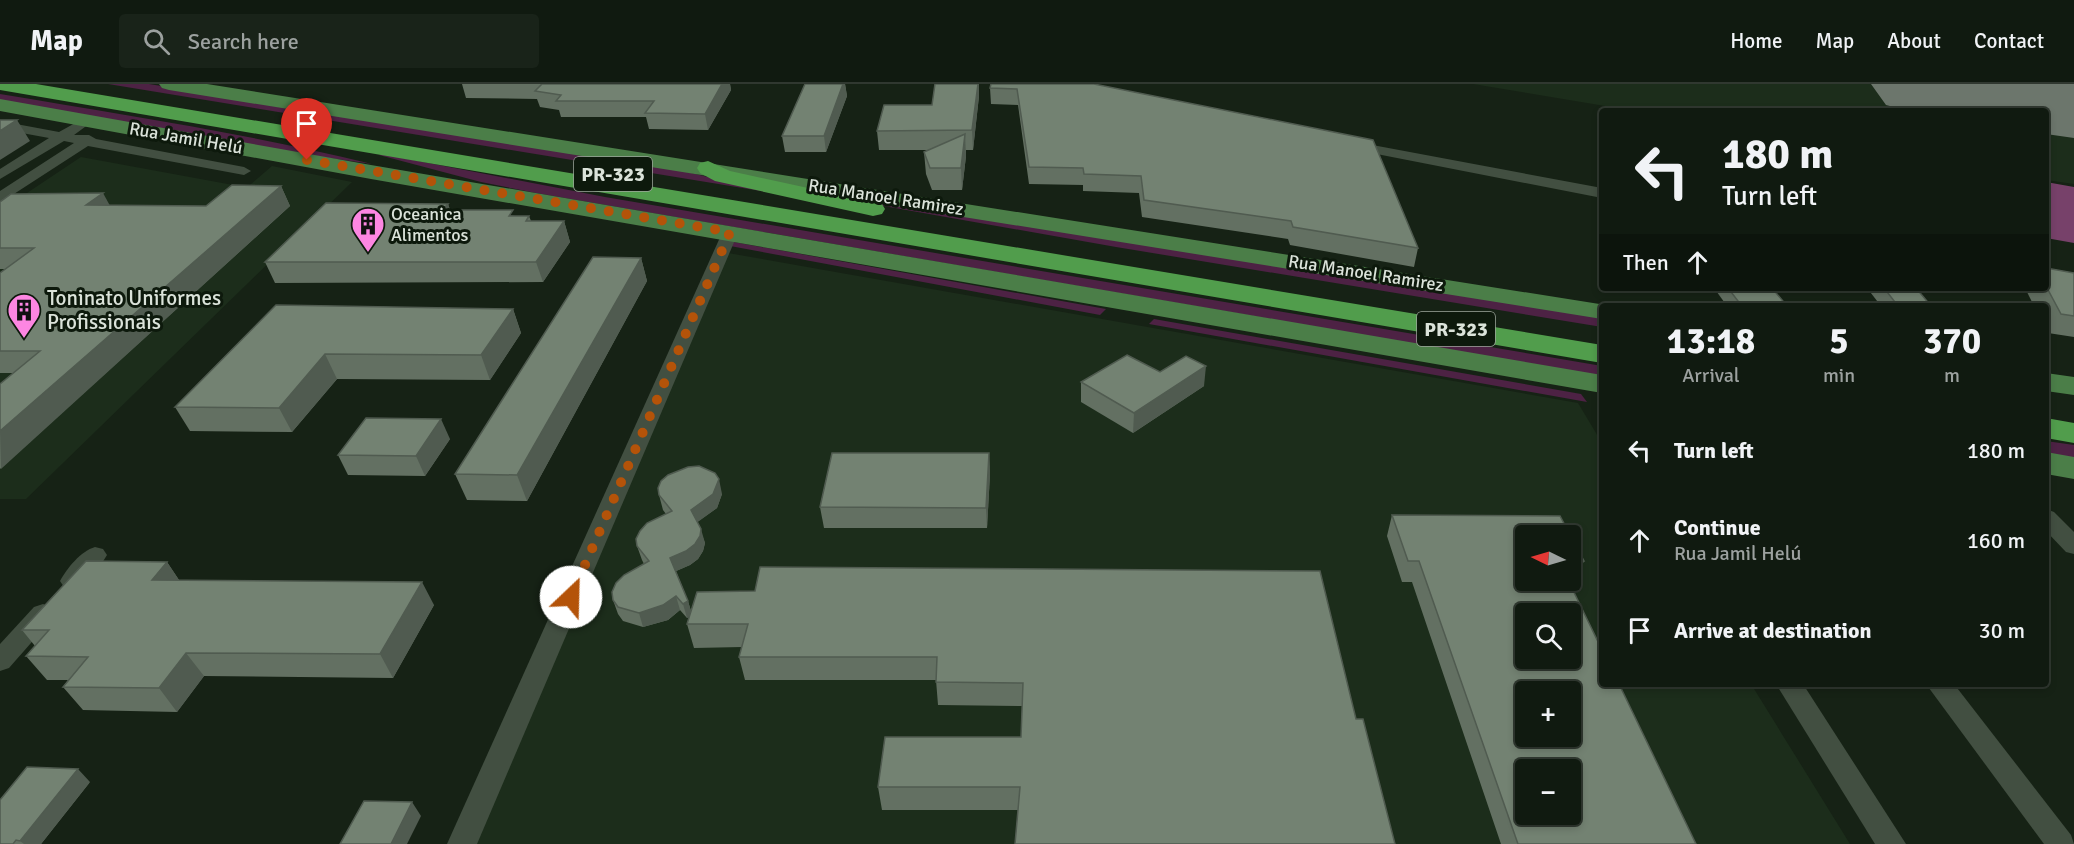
<!DOCTYPE html>
<meta charset="utf-8">
<style>
:root{--surface:#101a10;--page:#192319;--text:#f1f3f6;--muted:#9ca19f;--line:#303830}
body{margin:0;font-family:Signika,sans-serif;background:var(--page);color:var(--text);height:100vh;display:flex;flex-direction:column;font-size:22px;white-space:nowrap}
*{box-sizing:border-box;margin:0}
p{font-size:20px;color:var(--muted)}
.icon{flex:none;width:33px;height:33px;fill:none;stroke:currentColor;stroke-width:2;stroke-linecap:round;stroke-linejoin:round}
.map{position:relative;flex:1;overflow:hidden}
.details{position:absolute;left:1599px;top:219px;width:450px;height:384px;display:flex;flex-direction:column;background:var(--surface);border-radius:6px;box-shadow:0 3px 9px #0003,0 0 0 2px var(--line)}
.details>*{flex:none}
.top-card{position:absolute;left:1599px;top:24px;width:450px;height:183px;border-radius:6px;box-shadow:0 3px 9px #0003,0 0 0 2px var(--line);background:#101a10;color:var(--text);overflow:hidden}
.needle{width:39px;rotate:275deg}
.controls{position:absolute;left:1515px;top:441px;display:grid;gap:12px}
.controls a{display:grid;place-items:center;width:66px;height:66px;border-radius:6px;background:var(--surface);box-shadow:0 3px 9px #0003,0 0 0 2px var(--line);font-size:30px}
.pin{position:absolute;display:grid;place-items:center;width:51px;height:51px;color:#fff;margin:-62px -26px;border-radius:50% 50% 50% 0;rotate:-45deg;box-shadow:0 0 6px #0007}
.pin .icon{rotate:45deg}
.me{position:absolute;width:66px;margin:-33px;rotate:24deg;stroke-linejoin:round;filter:drop-shadow(0 0 4px #0008)}
.turn{display:flex;align-items:center;gap:21px;height:126px;padding:0 24px;font-size:27px}
.turn .icon{width:78px;height:78px;stroke-width:2.5}
.turn b{display:block;font-size:42px;line-height:51px}
.then{display:flex;align-items:center;height:57px;padding:0 24px;background:#0003;gap:12px;font-size:22px}
.eta{display:flex;justify-content:space-evenly;align-items:center;height:102px;text-align:center}
.eta b{font-size:36px;font-weight:700;line-height:42px}
ul{padding:0;list-style:none}
li{display:flex;align-items:center;gap:18px;height:90px;padding:0 24px}
li div{flex:1}
li b{display:block;font-size:22px}
li em{font-style:normal}
header{display:flex;align-items:center;gap:36px;box-sizing:border-box;height:84px;padding:0 30px;background:var(--surface);border-bottom:2px solid var(--line)}
header strong{font-size:28px}
nav{display:flex;gap:33px;margin-inline-start:auto;font-size:21px}
.search{width:420px;height:54px;background:var(--page);display:flex;align-items:center;gap:15px;box-sizing:border-box;padding:0 21px;border-radius:6px;color:var(--muted);font-size:22px}
.map>svg:first-child{display:block}
.built{fill:#1c2d1b;fill-rule:evenodd}
.green{fill:#4d2244}
.forest{fill:#77416a}
.lines{fill:none;stroke-linecap:round;stroke-linejoin:round}
.taxiway{fill:#6c766c;fill-rule:evenodd}
.runway{fill:#6c766c;fill-rule:evenodd}
.street{fill:#424f41;fill-rule:evenodd}
.primary{fill:#4b7e48;fill-rule:evenodd}
.highway{fill:#519d4c;fill-rule:evenodd}
.wall{fill:#637062;fill-rule:evenodd}
.shaded-wall{fill:#505b50}
.building{fill:#738272;stroke:#505b50;stroke-width:1.5;fill-rule:evenodd}
.route{stroke:#b45309;stroke-width:10;stroke-dasharray:0 18}
.labels{text-anchor:middle;stroke-width:6;stroke-linejoin:round;paint-order:stroke}
.far-street-label{font-size:18px;fill:#dbe3da;stroke:#0d190c}
.far-poi-label{font-size:18px;fill:#dbe3da;stroke:#0d190c;text-anchor:start}
.shield{fill:#0d190c;stroke:#9da69c;stroke-width:1.5}
.shield-label{font-size:20px;font-weight:bold;fill:#dbe3da}
.poi-label{font-size:21px;fill:#dbe3da;stroke:#0d190c;text-anchor:start}
</style>
<header>
<strong>Map</strong>
<div class="search"><svg class="icon" aria-label="search" viewBox="0 0 24 24"><circle cx="10" cy="10" r="6"/><path d="M15 15l6 6"/></svg>Search here</div>
<nav><a>Home</a><a>Map</a><a>About</a><a>Contact</a></nav>
</header>
<div class="map">
<svg width="2074" height="760" viewBox="0 0 2074 760">
<rect width="100%" height="100%" fill="#162215"/>
<g class="built">
<path d="M1473,0H2074V100L2046,96V27H1635Z"/>
<path d="M81,73L244,103L0,311V127Z"/>
<path d="M272,82L352,98L26,415H0V316Z"/>
<path d="M728,169L1578,319L1602,359V600H1751L1850,760H473ZM1526,452H1570V496H1526ZM1526,530H1570V574H1526ZM1526,608H1570V652H1526ZM1526,686H1570V730H1526Z"/>
</g>
<g class="green">
<path d="M108,0H149L675,85L773,109Z"/>
<path d="M0,10C125,31 250,50 372,80L294,69L0,17Z"/>
<path d="M382,70L605,113L1602,282V292L536,109L481,98L379,71Z"/>
<path d="M811,107L1602,233V243L1116,163L878,121Z"/>
<path d="M734,158L1106,225L1100,231L730,162Z"/>
<path d="M1154,235L1581,310L1587,318L1149,240Z"/>
<path d="M2046,357L2074,361V375L2046,370Z"/>
</g>
<path class="forest" d="M2046,98L2074,103V159L2046,154Z"/>
<g class="lines">
<path class="taxiway" d="M1988,0H2074L2070,8C2039,17 2011,28 1979,20L1973,11L1979,2Z"/>
<path class="runway" d="M1871,0H2074V54L2046,50V27H1909L1886,21Z"/>
<g class="street">
<path d="M86,33L93,37L74,51H89L96,55L244,83L251,87L244,91L88,62L0,119V107L74,59L64,57L0,95V85L49,54L0,45V37L59,48Z"/>
<path d="M1351,57L1602,104V114L1346,64L1344,61Z"/>
<path d="M730,144L738,149L477,760H447L722,149Z"/>
<path d="M2046,425L2054,428L2074,448V470L2066,468L2046,447Z"/>
<path d="M95,463L103,465L107,471C98,486 82,509 64,503L60,497C67,484 81,467 95,463Z"/>
<path d="M43,520L52,523L55,529L52,535L9,584L0,587V560L34,523Z"/>
<path d="M1776,600H1803L1906,760H1875Z"/>
<path d="M1926,600H1954L2071,751L2074,760H2044Z"/>
</g>
<g class="primary">
<path d="M159,0H207L1612,222H1602V235L169,6L162,4Z"/>
<path d="M0,15L371,81L1602,291V309L371,95L0,27Z"/>
<path d="M2046,289L2074,293V311L2046,307Z"/>
<path d="M2046,368L2074,373V395L2046,390Z"/>
</g>
<g class="highway">
<path d="M0,0H36L1602,261V279L0,6Z"/>
<path d="M708,77L730,87L882,120L885,125L882,130L873,132L715,97L700,89L697,84L700,79Z"/>
<path d="M2046,334L2074,339V359L2046,354Z"/>
</g>
</g>
<g class="wall">
<path d="M462,0H730L731,6L708,46L649,45L646,33H561L559,26L540,23L537,15L466,14Z"/>
<path d="M805,0H845L847,12L826,68H785L782,52Z"/>
<path d="M935,0H979V12L973,66H966V72L962,106H932L926,90L924,68L928,66H879L877,47L932,21Z"/>
<path d="M1094,0L1418,164L1414,183L1290,161L1288,155L1142,133L1139,109L1083,107V101L1029,100L1018,21L991,20L990,4Z"/>
<path d="M281,102L290,122L0,385V300L13,289H0V189L5,185H0V118L110,122H206Z"/>
<path d="M448,120L450,126L515,132H529L531,137H564L570,158L543,198L275,199L265,178Z"/>
<path d="M641,174L647,197L527,417L467,416L455,390Z"/>
<path d="M2046,184L2074,189V253L2048,249L2046,245V222H2034L2025,204H2046Z"/>
<path d="M1714,204H1772L1787,222H1727Z"/>
<path d="M1867,204H1916L1931,222H1881Z"/>
<path d="M276,221L513,225L521,249L490,296L337,295L292,348L190,347L175,323Z"/>
<path d="M1160,288L1204,302L1133,349L1081,318V298Z"/>
<path d="M450,355L425,392L348,391L338,371Z"/>
<path d="M989,369L990,390L987,444H824L820,423Z"/>
<path d="M722,410L717,424L697,438L705,459L703,467L698,475L690,481L676,487L688,517L691,527L755,507L1320,487L1018,726H882L878,703L1021,653L1022,622L938,621L936,596H745L739,573L742,563L694,564L687,540L689,533L687,534L680,526L668,536L643,543L623,537L618,530L613,516L644,480L642,476L637,462L666,430L663,426L659,411Z"/>
<path d="M1392,431L1560,432L1584,477L1575,498H1569L1602,566V600H1619L1696,760H1501L1412,498H1402L1387,452ZM1526,452H1570V477H1584H1570V496H1526ZM1526,530H1570V574H1526ZM1526,608H1570V652H1526ZM1526,686H1570V730H1526Z"/>
<path d="M167,478L179,496L434,521L393,594L204,592L177,628L83,626L63,603L68,596H47L26,572L35,562L22,546Z"/>
<path d="M90,698L41,760H0Z"/>
</g>
<g class="shaded-wall">
<path d="M722,0H730L731,6L708,46L705,30Z"/>
<path d="M843,0H845L847,12L826,68L824,52Z"/>
<path d="M978,0H979V12L973,66L972,46Z"/>
<path d="M17,36L30,57L0,76V47Z"/>
<path d="M965,50L966,72L962,106L961,84Z"/>
<path d="M281,102L290,122L1,385L0,347Z"/>
<path d="M103,109L114,129L86,121Z"/>
<path d="M448,120L455,140L442,126Z"/>
<path d="M564,137L570,158L543,198L536,178Z"/>
<path d="M641,174L647,197L527,417L517,391Z"/>
<path d="M513,225L521,249L490,296L481,271Z"/>
<path d="M325,270L337,295L292,348L279,324Z"/>
<path d="M1206,282L1204,302L1133,349L1134,329Z"/>
<path d="M441,335L450,355L425,392L416,372Z"/>
<path d="M989,369L990,390L987,444L986,424Z"/>
<path d="M719,395L722,410L717,424L695,440L691,426Z"/>
<path d="M701,445L705,459L703,467L698,475L690,481L674,488L670,474Z"/>
<path d="M167,478L183,502L152,496Z"/>
<path d="M422,498L434,521L393,594L380,570Z"/>
<path d="M676,512L680,526L668,536L643,543L639,529Z"/>
<path d="M688,517L692,531L687,534L683,520Z"/>
<path d="M186,569L204,592L177,628L159,604Z"/>
<path d="M78,685L90,698L41,760H24L20,757Z"/>
<path d="M412,718L421,732L407,760H391Z"/>
</g>
<g class="building">
<path d="M542,0H722L705,30L645,29L654,17H556L561,11L535,7Z"/>
<path d="M805,0H843L824,52H782Z"/>
<path d="M935,0H978L972,46L877,47L884,21H932Z"/>
<path d="M991,0H1094L1373,56L1418,164L1293,143L1291,137L1144,116L1141,92L1084,90L1083,84L1029,83L1017,5L990,4Z"/>
<path d="M0,36H17L0,47Z"/>
<path d="M965,50L961,84H930L924,68Z"/>
<path d="M232,101L281,102L0,347V300L40,267H0V189L34,164H0V118L11,110L103,109L86,121L206,122Z"/>
<path d="M326,119L448,120L442,126H513L509,132H529L526,137H564L536,178H265Z"/>
<path d="M593,173L641,174L517,391L455,390Z"/>
<path d="M2046,184L2074,189V232L2061,230L2046,202Z"/>
<path d="M1728,204H1772L1787,222L1741,221Z"/>
<path d="M1884,204H1916L1931,222H1898Z"/>
<path d="M276,221L513,225L481,271L325,270L279,324L175,323Z"/>
<path d="M1127,271L1160,288L1186,272L1206,282L1134,329L1081,298Z"/>
<path d="M366,334L441,335L416,372L338,371Z"/>
<path d="M832,369H989L986,424L820,423Z"/>
<path d="M699,382L715,389L719,395L713,410L691,426L701,445L700,452L695,460L686,467L670,474L688,517L683,520L676,512L663,521L639,529L618,523L613,516L612,508L616,499L624,491L649,477L637,462L636,455L640,447L647,439L672,427L659,411L658,404L661,397L668,391L688,383Z"/>
<path d="M1392,431L1560,432L1584,477H1570V452H1526V496H1568L1602,566V600H1619L1696,760H1518L1419,477H1408ZM1526,530H1570V574H1526ZM1526,608H1570V652H1526ZM1526,686H1570V730H1526Z"/>
<path d="M86,477L167,478L152,496L422,498L380,570L186,569L159,604L63,603L88,573L26,572L49,546H22Z"/>
<path d="M760,483L1320,487L1356,635H1363L1395,760H1015L1020,703H878L885,653H1021L1023,599L936,598L937,573H739L748,540H687L697,508L755,507Z"/>
<path d="M27,683L78,685L20,757L16,756L13,760H0V716Z"/>
<path d="M364,717L412,718L391,760H340Z"/>
</g>
<g class="lines">
<path class="route" d="M307,76L730,148L571,513"/>
</g>
<defs>
<symbol id="building-pin" viewBox="-11 -11 22 30"><path d="M0 17L-7.5 6A9.5 9.5 0 1 1 7.5 6Z" fill="#fd86e2" stroke="#0d190c"/><path d="M-4-6H4V6H1V3H-1V6H-4ZM-2.5-4.3h1.7v1.8h-1.7ZM.8-4.3h1.7v1.8H.8ZM-2.5-1h1.7V.8h-1.7ZM.8-1h1.7V.8H.8Z" fill="#111"/></symbol>
</defs>
<g fill-rule="evenodd">
<use href="#building-pin" x="349" y="121" width="38" height="52"/>
<use href="#building-pin" x="5" y="207" width="38" height="52"/>
</g>
<g class="labels">
<g class="far-street-label">
<text transform="translate(186 54) rotate(10)" y="6">Rua Jamil Helú</text>
<text transform="translate(886 113) rotate(9)" y="6">Rua Manoel Ramirez</text>
<text transform="translate(1366 189) rotate(9)" y="6">Rua Manoel Ramirez</text>
</g>
<g class="far-poi-label">
<text x="391" y="136">Oceanica<tspan x="391" dy="21">Alimentos</tspan></text>
</g>
<g class="shield">
<rect x="574" y="73" width="78" height="34" rx="4.5"/>
<rect x="1417" y="228" width="78" height="34" rx="4.5"/>
</g>
<g class="shield-label">
<text x="613" y="97">PR-323</text>
<text x="1456" y="252">PR-323</text>
</g>
<g class="poi-label">
<text x="47" y="221">Toninato Uniformes<tspan x="47" dy="24">Profissionais</tspan></text>
</g>
</g>
</svg>
<div class="controls">
<a><svg class="needle" viewBox="-14 -14 28 28"><path d="M0-13l5 13h-10z" fill="#e53935"/><path d="M0 13l5-13h-10z" fill="#9ca19f"/></svg></a>
<a><svg class="icon" aria-label="search" viewBox="0 0 24 24"><circle cx="10" cy="10" r="6"/><path d="M15 15l6 6"/></svg></a>
<a>+</a>
<a>−</a>
</div>
<div class="pin" style="left:307px;top:76px;background:#d93025"><svg class="icon" aria-label="arrive" viewBox="0 0 24 24"><path d="M6 21V4h12l-3 4 3 4H6"/></svg></div>
<svg class="me" style="left:571px;top:513px" viewBox="-20 -20 40 40"><circle r="19" fill="#fff"/><path d="M0-13L10 11 0 6-10 11z" fill="#b45309"/></svg>
<div class="top-card">
<div class="turn"><svg class="icon" aria-label="left" viewBox="0 0 24 24"><path d="M17 20v-9H6M10 6l-5 5 5 5"/></svg><div><b>180 m</b>Turn left</div></div>
<div class="then">Then<svg class="icon" aria-label="ahead" viewBox="0 0 24 24"><path d="M12 20V5M6 11l6-6 6 6"/></svg></div>
</div>
<section class="details">
<div class="eta">
<div><b>13:18</b><p>Arrival</p></div>
<div><b>5</b><p>min</p></div>
<div><b>370</b><p>m</p></div>
</div>
<ul>
<li><svg class="icon" aria-label="left" viewBox="0 0 24 24"><path d="M17 20v-9H6M10 6l-5 5 5 5"/></svg><div><b>Turn left</b></div><em>180 m</em></li>
<li><svg class="icon" aria-label="ahead" viewBox="0 0 24 24"><path d="M12 20V5M6 11l6-6 6 6"/></svg><div><b>Continue</b><p>Rua Jamil Helú</p></div><em>160 m</em></li>
<li><svg class="icon" aria-label="arrive" viewBox="0 0 24 24"><path d="M6 21V4h12l-3 4 3 4H6"/></svg><div><b>Arrive at destination</b></div><em>30 m</em></li>
</ul>
</section>
</div>
